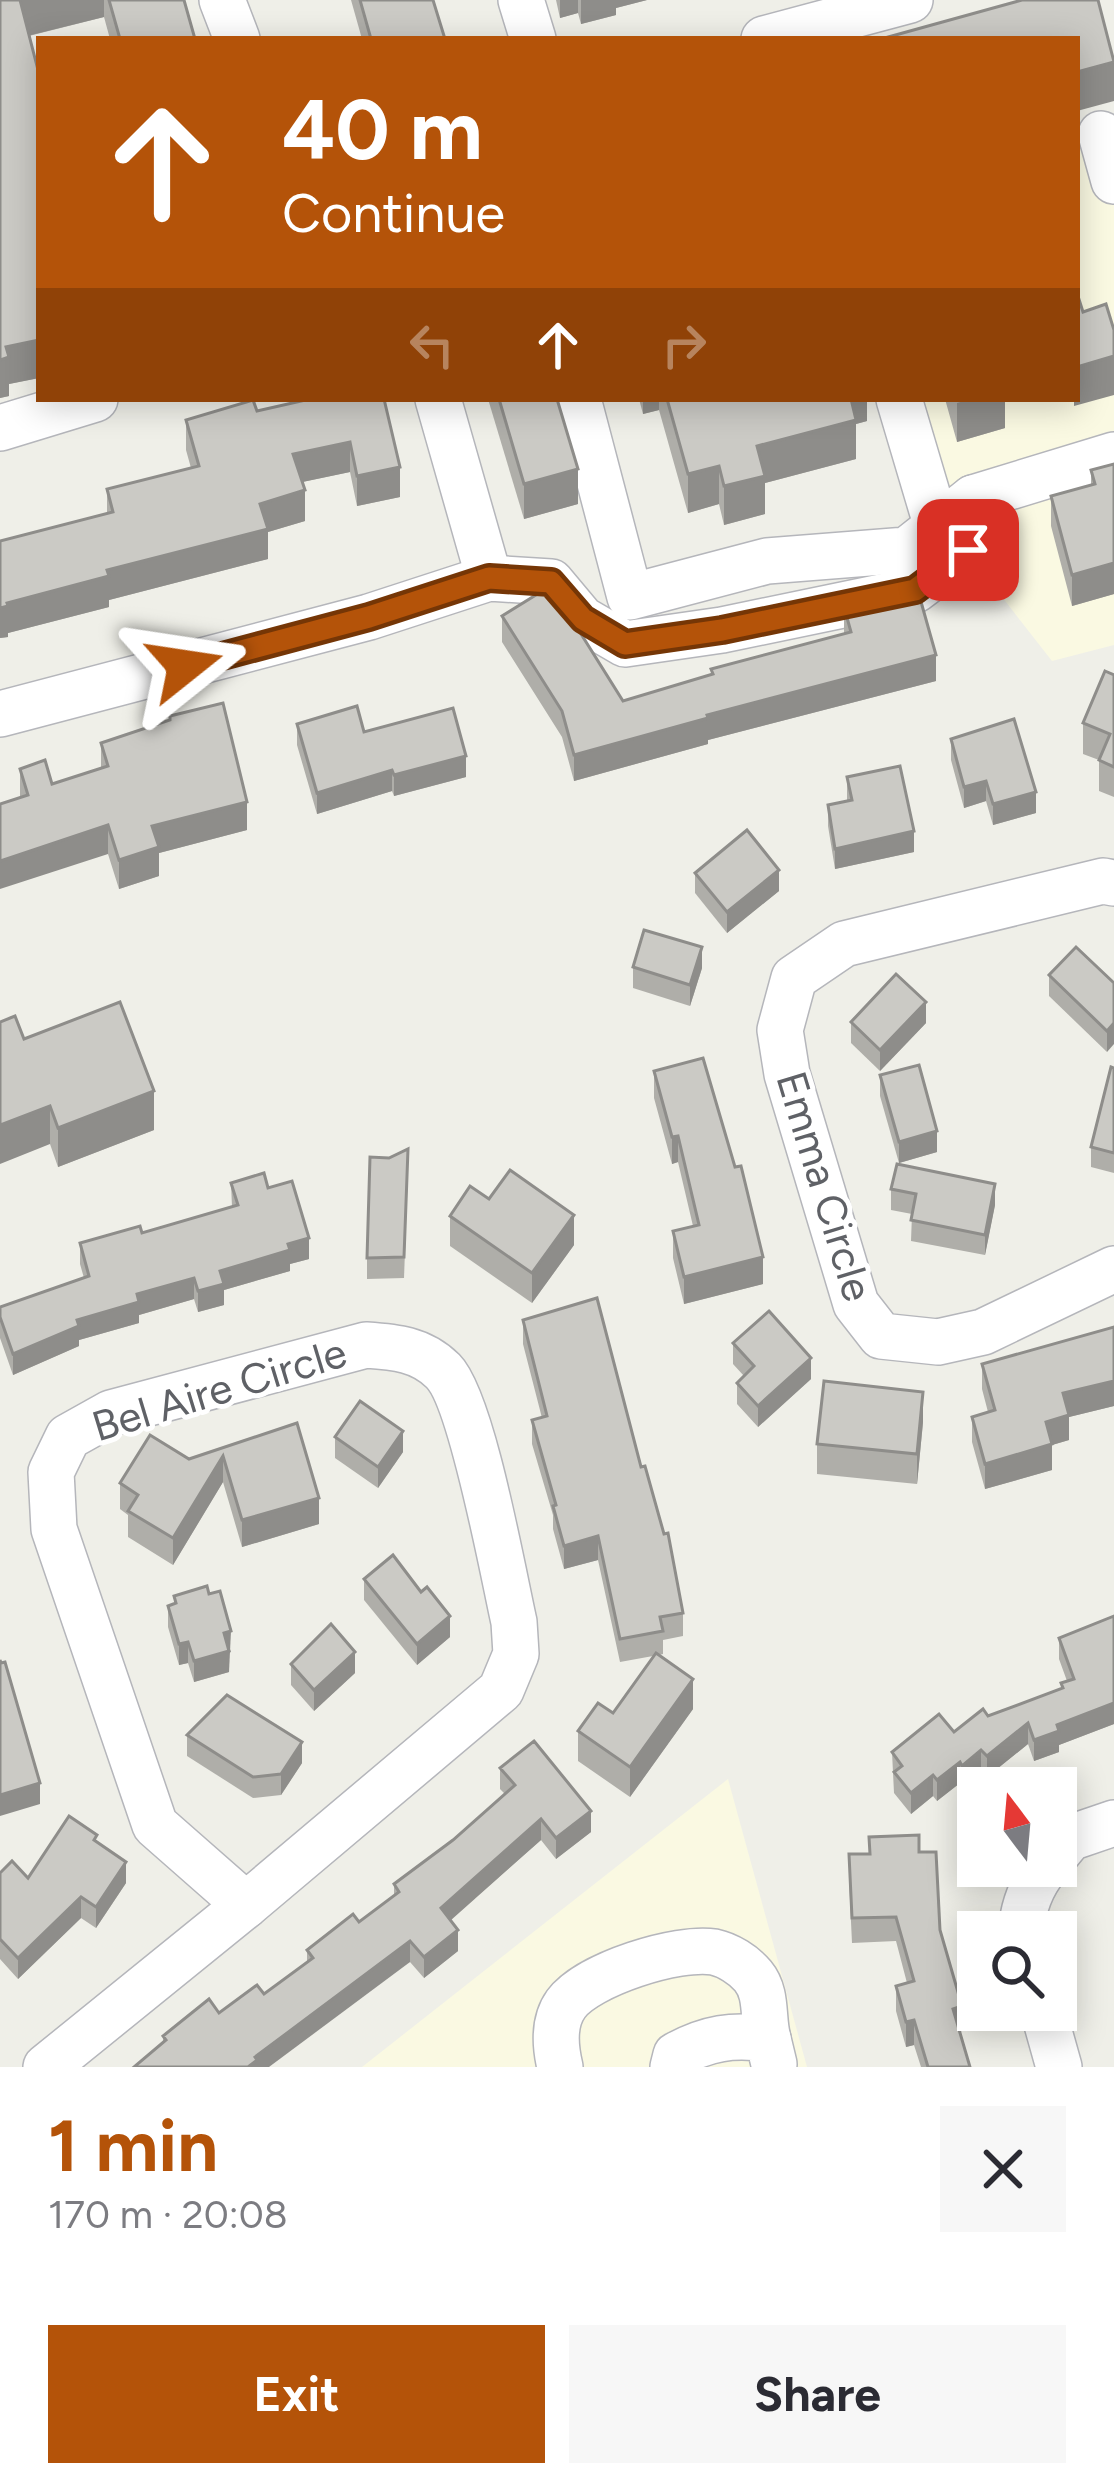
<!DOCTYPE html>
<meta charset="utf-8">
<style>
:root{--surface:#fff;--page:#f7f7f7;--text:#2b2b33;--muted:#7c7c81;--accent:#b45309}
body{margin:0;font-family:Figtree,sans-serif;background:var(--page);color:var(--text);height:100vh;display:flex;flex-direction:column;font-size:45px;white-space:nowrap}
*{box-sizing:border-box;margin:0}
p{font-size:39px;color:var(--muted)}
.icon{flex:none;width:66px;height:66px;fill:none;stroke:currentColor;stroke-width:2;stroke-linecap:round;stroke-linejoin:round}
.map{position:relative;height:2067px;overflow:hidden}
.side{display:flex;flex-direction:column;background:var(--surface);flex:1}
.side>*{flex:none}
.hud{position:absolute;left:36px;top:36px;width:1044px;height:366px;border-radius:0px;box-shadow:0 6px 30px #0003;background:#b45309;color:#fff;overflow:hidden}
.needle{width:78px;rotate:344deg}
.tools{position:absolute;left:957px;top:1767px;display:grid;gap:24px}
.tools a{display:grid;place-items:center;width:120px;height:120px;border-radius:0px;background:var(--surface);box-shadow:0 6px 30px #0003;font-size:60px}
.pin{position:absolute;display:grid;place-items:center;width:102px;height:102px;color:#fff;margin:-51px;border-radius:24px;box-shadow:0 6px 18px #0006}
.me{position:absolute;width:132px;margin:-66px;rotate:75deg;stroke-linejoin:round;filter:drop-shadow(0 0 9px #0008)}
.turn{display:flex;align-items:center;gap:42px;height:252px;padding:0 48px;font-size:54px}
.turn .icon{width:156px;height:156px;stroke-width:2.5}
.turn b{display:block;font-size:84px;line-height:102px}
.lanes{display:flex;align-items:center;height:114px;padding:0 48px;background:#0003;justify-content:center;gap:60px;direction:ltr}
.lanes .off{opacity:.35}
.round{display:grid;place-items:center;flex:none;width:126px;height:126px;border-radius:0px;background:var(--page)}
.head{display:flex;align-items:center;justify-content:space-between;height:204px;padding:0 48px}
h1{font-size:72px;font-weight:700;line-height:90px;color:var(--accent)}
.button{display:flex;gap:24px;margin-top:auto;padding:24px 48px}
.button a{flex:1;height:138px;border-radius:0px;background:var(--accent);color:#fff;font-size:48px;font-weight:700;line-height:138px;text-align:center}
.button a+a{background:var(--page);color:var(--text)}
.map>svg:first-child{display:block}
.commercial{fill:#faf9e2}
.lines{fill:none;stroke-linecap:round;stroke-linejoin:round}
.minor-casing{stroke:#b5b6bb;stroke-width:48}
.minor{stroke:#fff;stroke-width:45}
.wall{fill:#afaea9}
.shaded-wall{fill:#8e8d8a}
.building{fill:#cbcac5;stroke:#8e8d8a;stroke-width:3}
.route-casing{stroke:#753606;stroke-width:30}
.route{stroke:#b45309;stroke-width:21}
.labels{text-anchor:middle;stroke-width:10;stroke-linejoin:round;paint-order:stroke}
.street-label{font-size:42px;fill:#5f6166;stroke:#fff}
</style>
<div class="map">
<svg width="1114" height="2067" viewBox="0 0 1114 2067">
<rect width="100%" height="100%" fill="#efefe8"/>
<g class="commercial">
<path d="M1114,116V645L1052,661L909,478L888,399H1077V127Z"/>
<path d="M728,1779L807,2067H362Z"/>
</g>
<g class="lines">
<defs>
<g id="minor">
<path d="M222,0L237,39"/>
<path d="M521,0L533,39"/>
<path d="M764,39L910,0"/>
<path d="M1101,134L1114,181"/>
<path d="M438,399L489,578"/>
<path d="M578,399L630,597L767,561L907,550L973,498L1114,455"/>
<path d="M899,399L937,527"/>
<path d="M0,428L95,399"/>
<path d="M0,714L369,617L489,578L551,582L582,619L625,644L722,630L915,590L968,550L973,498"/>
<path d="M1114,883L1103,881L844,944L794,978L780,1030L787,1074L856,1304L881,1336L938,1342L983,1332L1114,1269"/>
<path d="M366,1345C395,1347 421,1349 443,1371C472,1400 503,1573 514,1622L516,1654L501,1690L246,1905L155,1825L54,1529L51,1472L68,1437L111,1413Z"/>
<path d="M1056,1855L1070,1838L1114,1823"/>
<path d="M1021,1932C1023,1908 1031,1885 1047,1866"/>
<path d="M1043,2010L1059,2067"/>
<path d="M46,2067L246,1905"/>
<path d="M560,2067C555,2046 553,2022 566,2004C588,1974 678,1946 714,1952C728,1955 744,1965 753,1976C768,1994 762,2018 768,2039"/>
<path d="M673,2067L676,2055C708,2038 732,2034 768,2039L774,2064"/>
</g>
</defs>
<use href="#minor" class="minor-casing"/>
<use href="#minor" class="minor"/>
</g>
<g class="wall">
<path d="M0,0H184L195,39H110L104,17L29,36L39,74V378L9,384V396L0,398Z"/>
<path d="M351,0H433L445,39H362Z"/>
<path d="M556,0H647L616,8V15L581,24L578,13L560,18Z"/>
<path d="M310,399L400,497L357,506L350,472L302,482L305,521L268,532V559L109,600V607L8,633V637L0,638L107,514V489L191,468L186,450V420L257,411Z"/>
<path d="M488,399H557L578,504L524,519Z"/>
<path d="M639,399H867V421L856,424V459L765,483V514L724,525L719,504L688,513L659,410L643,414Z"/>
<path d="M945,399H1010L1005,400V428L957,442Z"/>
<path d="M1114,464V594L1072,606L1051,526V496L1091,485V470Z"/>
<path d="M844,607L936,681L708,740V744L574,781L562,737L502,642V616L623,701L711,675V669L844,634Z"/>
<path d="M1114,675V797L1099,791V760L1083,754V723Z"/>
<path d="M297,724L364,732L466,777L394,796L392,791L317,814L297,745Z"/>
<path d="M951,739L1036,813L993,825L986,801L964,808L951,760Z"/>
<path d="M101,743L247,830L159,853V876L119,889L108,854L20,797V769L52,784L101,768Z"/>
<path d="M847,777L914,852L835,869L828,826V805L847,801Z"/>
<path d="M695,873L779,891L727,933L695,893Z"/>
<path d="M633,967L702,968L690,1006L633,988Z"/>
<path d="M1049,975L1114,983L1107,1052L1049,996Z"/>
<path d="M851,1022L926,1023L880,1071L851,1043Z"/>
<path d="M24,1039L154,1130L58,1167L50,1144Z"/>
<path d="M1114,1068V1173L1091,1167V1147Z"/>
<path d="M654,1071L735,1167L763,1284L684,1304L673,1258V1231L693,1226L678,1162L672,1164L654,1098Z"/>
<path d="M880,1075L937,1152L899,1163L880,1096Z"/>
<path d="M408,1170L404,1278L367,1279V1258Z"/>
<path d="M231,1183L268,1188L309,1259L290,1264V1271L224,1290V1305L198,1312L194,1299L139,1315V1323L79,1340V1346L13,1375L0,1338V1307L84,1278L80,1264V1243L142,1233L232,1207Z"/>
<path d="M891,1189L995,1205L985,1255L911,1241L912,1214L891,1210Z"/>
<path d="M489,1199L574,1245L532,1303L450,1246V1216Z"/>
<path d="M523,1320L641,1467L683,1613V1636L663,1640V1654L659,1655L693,1709L630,1797L578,1761V1731L613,1713L653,1656L620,1662L598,1560L564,1569L553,1529V1515L532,1444V1420L542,1418L523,1344Z"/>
<path d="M1114,1327V1406L1069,1417V1440L1052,1445V1470L985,1489L972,1442V1417L988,1412L982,1389V1364Z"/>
<path d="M733,1343L811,1379L758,1427L737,1404V1383L744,1376L733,1364Z"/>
<path d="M923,1422L917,1484L817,1474V1444Z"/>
<path d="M297,1423L319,1524L242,1547L223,1482L173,1565L128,1537V1515L120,1509V1483Z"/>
<path d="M335,1437L403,1452L378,1488L335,1458Z"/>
<path d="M364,1579L421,1592L450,1637L417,1665L364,1600Z"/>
<path d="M209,1594L231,1652L229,1653V1672L194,1682L188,1663L179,1665L168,1627V1606L174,1604V1596Z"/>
<path d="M1114,1616V1724L1059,1745V1752L1034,1761L1028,1744L987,1777L981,1771L962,1787L960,1783L937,1801L933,1796L911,1814L894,1793L892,1752L954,1732L988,1716L1061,1689V1683L1067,1681L1059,1659V1638Z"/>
<path d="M291,1664L355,1673L314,1711L291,1685Z"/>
<path d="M187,1735L302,1763L281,1795L253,1798L187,1756Z"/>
<path d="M500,1768L591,1832L556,1859L541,1840L450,1920L458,1951L424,1978L410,1962L163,2043V2036L264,1994L307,1963V1950L359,1922L394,1896V1884L453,1840L505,1794L500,1789Z"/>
<path d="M97,1843L126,1883L96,1928L81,1918L18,1979L0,1959V1873L28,1878Z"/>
<path d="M919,1852L940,1930L962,2031H960L970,2067H921L914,2045L906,2047L896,2011V1986L907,1983L896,1941L852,1943L849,1879Z"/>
</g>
<g class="shaded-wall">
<path d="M19,0H104V17L19,38Z"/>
<path d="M560,0H578V13L560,18Z"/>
<path d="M581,0H647L616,8V15L581,24Z"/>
<path d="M1114,62V101L1077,111V72Z"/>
<path d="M39,340V378L9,384V396L0,398V360L6,347Z"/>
<path d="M1114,356V395L1074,406V399H1077V367Z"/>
<path d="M643,399H659V410L643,414Z"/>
<path d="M848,399H867V421L856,424V459L765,483V514L724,525V486L757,446Z"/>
<path d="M971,399H1010L1005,400V428L957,442V403Z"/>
<path d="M350,442V472L293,484V454Z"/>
<path d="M719,466V504L688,513V474Z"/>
<path d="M400,467V497L357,506V476Z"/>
<path d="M578,469V504L524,519V484Z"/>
<path d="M305,490V521L268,532V559L109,600V607L8,633V637L0,638V608L7,603L107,570L260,504Z"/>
<path d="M1114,563V594L1072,606V575Z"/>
<path d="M936,655V681L708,740V744L574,781V755L707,715Z"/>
<path d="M466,756V777L394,796V775Z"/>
<path d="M392,770V791L317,814V793Z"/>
<path d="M986,781V801L964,808V787Z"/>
<path d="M1036,792V813L993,825V804Z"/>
<path d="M247,802V830L159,853V876L119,889V860L152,826Z"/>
<path d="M108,825V854L0,889V861Z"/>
<path d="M914,831V852L835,869V849Z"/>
<path d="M779,870V891L727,933V912Z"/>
<path d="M702,947V968L690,1006V985Z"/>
<path d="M926,1002V1023L880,1071V1050Z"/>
<path d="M1114,1023V1044L1107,1052V1031Z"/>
<path d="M154,1091V1130L58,1167V1128Z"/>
<path d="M50,1106V1144L0,1164V1125Z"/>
<path d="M937,1131V1152L899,1163V1142Z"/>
<path d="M678,1136V1162L672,1164V1137Z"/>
<path d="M995,1184V1205L985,1255V1235Z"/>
<path d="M574,1215V1245L532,1303V1273Z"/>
<path d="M309,1238V1259L290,1264V1271L224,1290V1305L198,1312V1291L220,1271L288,1244Z"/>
<path d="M763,1257V1284L684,1304V1277Z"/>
<path d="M194,1278V1299L139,1315V1323L79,1340V1346L13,1375V1354L77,1320L137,1294Z"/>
<path d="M811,1358V1379L758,1427V1406Z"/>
<path d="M1114,1381V1406L1069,1417V1440L1052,1445V1470L985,1489V1464L1046,1422L1063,1393Z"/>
<path d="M923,1392V1422L917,1484V1454Z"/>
<path d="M403,1431V1452L378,1488V1467Z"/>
<path d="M223,1456V1482L173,1565V1538Z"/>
<path d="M319,1498V1524L242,1547V1520Z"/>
<path d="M598,1536V1560L564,1569V1546Z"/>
<path d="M450,1616V1637L417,1665V1644Z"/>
<path d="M231,1631L229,1672L194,1682V1661L224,1633Z"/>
<path d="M188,1642V1663L179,1665V1644Z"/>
<path d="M355,1652V1673L314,1711V1690Z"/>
<path d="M693,1679V1709L630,1797V1767Z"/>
<path d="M1114,1703V1724L1059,1745V1752L1034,1761V1740L1057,1725Z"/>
<path d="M1028,1723V1744L987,1777V1756Z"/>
<path d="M302,1742V1763L281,1795V1774Z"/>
<path d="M981,1750V1771L962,1787V1766Z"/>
<path d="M960,1762V1783L937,1801V1780Z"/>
<path d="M933,1775V1796L911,1814V1793Z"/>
<path d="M40,1783V1804L0,1816V1795Z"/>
<path d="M591,1811V1832L556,1859V1838Z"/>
<path d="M541,1819V1840L441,1929V1908Z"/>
<path d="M126,1862V1883L96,1928V1907Z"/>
<path d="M81,1897V1918L18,1979V1958Z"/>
<path d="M458,1930V1951L424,1978V1957Z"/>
<path d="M410,1941V1962L269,2067H248L255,2057Z"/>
<path d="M962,2006V2031L953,2033V2009Z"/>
<path d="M914,2020V2045L906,2047V2022Z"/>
</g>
<g class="building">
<path d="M0,0H20L39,74V340L6,347L9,357L0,360Z"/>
<path d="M109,0H184L195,39H120Z"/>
<path d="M360,0H433L445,39H371Z"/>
<path d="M1022,0H1098L1114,62L1077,72V39H881Z"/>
<path d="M1077,293L1083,312L1106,304L1114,330V356L1077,367Z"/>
<path d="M310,399H384L400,467L357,476L350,442L293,454L305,490L260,504L268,529L107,570L109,576L7,603L8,606L0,608V541L113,512L107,489L199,466L186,420L253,400L257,411Z"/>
<path d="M499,399H557L578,469L524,484Z"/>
<path d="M667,399H851L856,420L757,446L765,476L724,486L719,466L688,474Z"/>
<path d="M1114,464V563L1072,575L1051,496L1095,484L1091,470Z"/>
<path d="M544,590L571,618L623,701L713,674L711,669L851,632L844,607L918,591L936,655L707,715L708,718L574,755L562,711L502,616Z"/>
<path d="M1105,671L1114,675V767L1099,760L1110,734L1083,723Z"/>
<path d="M223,703L247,802L152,826L159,847L119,860L108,825L0,861V804L28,795L20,769L45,760L52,784L108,766L101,743L170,720V716Z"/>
<path d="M357,706L364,732L453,708L466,756L394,775L392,770L317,793L297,724Z"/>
<path d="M1014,719L1036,792L993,804L986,781L964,787L951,739Z"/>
<path d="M900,766L914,831L835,849L828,805L852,800L847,777Z"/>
<path d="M747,830L779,870L727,912L695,873Z"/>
<path d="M644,930L702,947L690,985L633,967Z"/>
<path d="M1076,947L1114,983V1023L1107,1031L1049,975Z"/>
<path d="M896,974L926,1002L880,1050L851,1022Z"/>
<path d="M120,1002L154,1091L58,1128L50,1106L0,1125V1022L15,1016L24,1039Z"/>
<path d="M703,1058L735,1167L741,1166L763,1257L684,1277L673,1231L699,1225L678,1136L672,1137L654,1071Z"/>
<path d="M919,1065L937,1131L899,1142L880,1075Z"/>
<path d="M1111,1067L1114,1068V1153L1091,1147Z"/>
<path d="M408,1149L404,1257L367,1258L370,1157L389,1158Z"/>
<path d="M897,1164L995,1184L985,1235L911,1220L916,1194L891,1189Z"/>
<path d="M510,1170L574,1215L532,1273L450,1216L470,1186L489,1199Z"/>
<path d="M264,1173L268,1188L292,1181L309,1238L288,1244L290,1250L220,1271L224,1284L198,1291L194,1278L137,1294L139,1302L77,1320L79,1326L13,1354L0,1317V1307L89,1276L80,1243L140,1226L142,1233L238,1205L231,1183Z"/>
<path d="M597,1298L641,1467L645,1466L664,1534L668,1533L683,1613L660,1617L663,1631L620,1639L598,1536L564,1546L553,1506L556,1505L532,1420L547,1416L523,1320Z"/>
<path d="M769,1311L811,1358L758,1406L737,1383L754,1366L733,1343Z"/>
<path d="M1114,1327V1381L1063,1393L1069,1415L1046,1422L1052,1444L985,1464L972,1417L995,1410L982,1364Z"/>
<path d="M824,1381L923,1392L917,1454L817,1444Z"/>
<path d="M360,1401L403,1431L378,1467L335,1437Z"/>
<path d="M297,1423L319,1498L242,1520L223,1456L173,1538L128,1511L138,1495L120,1483L150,1435L189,1459Z"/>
<path d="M393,1555L421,1592L427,1587L450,1616L417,1644L364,1579Z"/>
<path d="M207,1586L209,1594L220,1591L231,1631L224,1633L229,1651L194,1661L188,1642L179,1644L168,1606L176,1603L174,1596Z"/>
<path d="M1114,1616V1703L1057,1725L1059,1731L1034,1740L1028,1723L987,1756L981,1750L962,1766L960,1762L937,1780L933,1775L911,1793L894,1772L902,1766L892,1752L939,1714L954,1732L983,1709L988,1716L1063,1688L1061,1683L1074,1679L1059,1638Z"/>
<path d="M331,1624L355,1652L314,1690L291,1664Z"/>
<path d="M656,1653L693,1679L630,1767L578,1731L598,1703L613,1713Z"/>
<path d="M0,1660L1,1663L5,1662L40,1783L0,1795Z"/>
<path d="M227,1695L302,1742L281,1774L253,1777L187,1735Z"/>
<path d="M534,1741L591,1811L556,1838L541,1819L441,1908L458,1930L424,1957L410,1941L255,2057L257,2060L248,2067H134L166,2040L163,2036L209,1999L219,2013L257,1985L264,1994L313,1958L307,1950L353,1914L359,1922L399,1892L394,1884L453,1840L515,1785L500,1768Z"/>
<path d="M69,1816L97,1835L94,1840L126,1862L96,1907L81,1897L18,1958L0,1939V1873L12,1861L28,1878Z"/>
<path d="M919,1835V1852H936L940,1930L962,2006L953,2009L970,2067H928L914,2020L906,2022L896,1986L914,1981L896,1917L852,1918L849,1854H870L869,1837Z"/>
</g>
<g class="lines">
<defs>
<path id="route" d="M185,666L369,617L489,578L551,582L583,619L625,644L722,630L915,590L968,550"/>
</defs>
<use href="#route" class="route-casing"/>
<use href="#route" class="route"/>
</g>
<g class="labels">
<g class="street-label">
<text transform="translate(825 1186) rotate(73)" y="15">Emma Circle</text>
<text transform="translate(219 1389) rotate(-17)" y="15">Bel Aire Circle</text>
</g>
</g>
</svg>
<div class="tools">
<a><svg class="needle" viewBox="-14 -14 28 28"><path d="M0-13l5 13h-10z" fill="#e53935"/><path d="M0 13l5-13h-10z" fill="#7c7c81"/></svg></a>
<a><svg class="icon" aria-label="search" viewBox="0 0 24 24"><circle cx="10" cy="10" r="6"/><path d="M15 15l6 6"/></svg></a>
</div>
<div class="pin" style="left:968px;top:550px;background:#d93025"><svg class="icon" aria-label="arrive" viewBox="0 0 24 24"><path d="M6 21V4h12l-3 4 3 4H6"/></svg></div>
<svg class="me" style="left:185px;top:666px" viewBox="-20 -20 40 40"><path d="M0-17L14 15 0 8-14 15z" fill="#b45309" stroke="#fff" stroke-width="4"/></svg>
<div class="hud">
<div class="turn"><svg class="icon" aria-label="ahead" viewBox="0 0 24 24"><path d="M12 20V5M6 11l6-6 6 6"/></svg><div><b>40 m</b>Continue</div></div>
<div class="lanes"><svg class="icon off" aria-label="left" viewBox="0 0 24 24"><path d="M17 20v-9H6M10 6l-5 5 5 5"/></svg><svg class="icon" aria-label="ahead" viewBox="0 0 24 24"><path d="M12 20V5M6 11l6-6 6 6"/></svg><svg class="icon off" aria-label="right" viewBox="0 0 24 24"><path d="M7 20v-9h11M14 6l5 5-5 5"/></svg></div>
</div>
</div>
<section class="side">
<div class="head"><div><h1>1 min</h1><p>170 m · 20:08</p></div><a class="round"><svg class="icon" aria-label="close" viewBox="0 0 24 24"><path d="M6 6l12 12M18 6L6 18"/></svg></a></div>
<div class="button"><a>Exit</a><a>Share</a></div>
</section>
